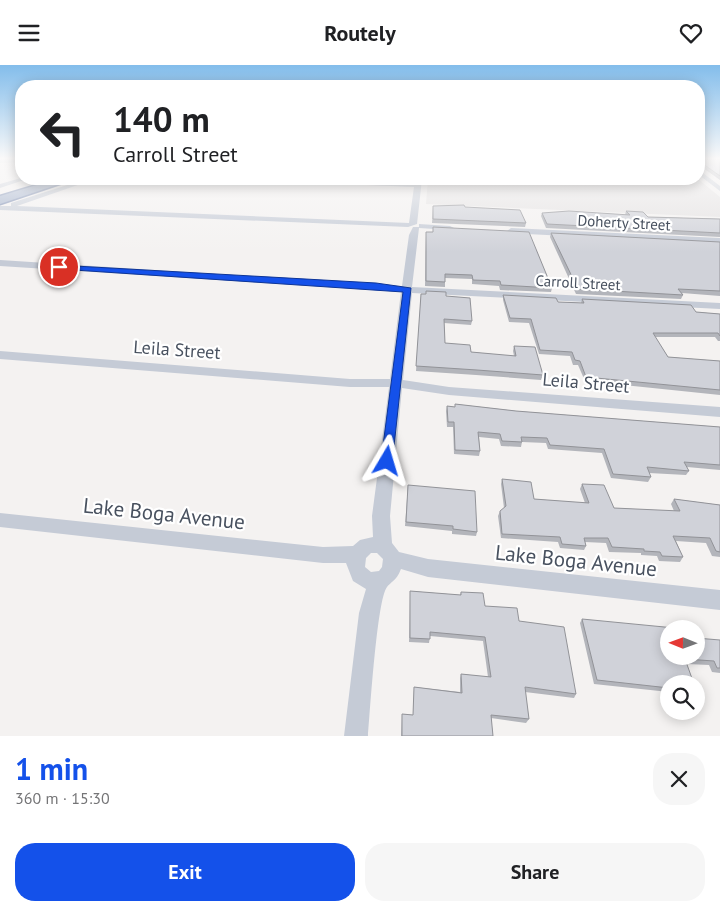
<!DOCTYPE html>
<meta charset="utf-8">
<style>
:root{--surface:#fff;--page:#f6f6f6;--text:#202124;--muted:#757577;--accent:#1451ea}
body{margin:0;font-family:"PT Sans",sans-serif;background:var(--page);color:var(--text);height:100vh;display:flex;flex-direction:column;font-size:19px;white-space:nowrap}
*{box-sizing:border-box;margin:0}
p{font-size:16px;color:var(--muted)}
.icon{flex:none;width:28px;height:28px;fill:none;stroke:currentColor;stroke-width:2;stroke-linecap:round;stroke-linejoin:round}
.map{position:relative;height:671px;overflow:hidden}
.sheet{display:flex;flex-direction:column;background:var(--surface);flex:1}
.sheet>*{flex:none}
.guide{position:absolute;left:15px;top:15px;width:690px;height:105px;border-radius:20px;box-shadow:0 2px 12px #0003;background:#fff;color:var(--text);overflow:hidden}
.needle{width:32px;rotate:271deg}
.fabs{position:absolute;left:660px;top:555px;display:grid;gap:10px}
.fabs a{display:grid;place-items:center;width:45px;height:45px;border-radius:50%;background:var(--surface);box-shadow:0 2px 12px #0003;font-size:25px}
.pin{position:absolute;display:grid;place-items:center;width:42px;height:42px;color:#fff;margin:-21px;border:2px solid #fff;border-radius:50%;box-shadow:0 1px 5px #0007}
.me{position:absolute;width:55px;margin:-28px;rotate:7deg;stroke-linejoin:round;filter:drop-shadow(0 0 4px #0008)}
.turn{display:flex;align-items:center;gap:18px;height:105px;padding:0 15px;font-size:22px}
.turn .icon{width:65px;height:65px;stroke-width:2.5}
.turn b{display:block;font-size:35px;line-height:42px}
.round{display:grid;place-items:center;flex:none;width:52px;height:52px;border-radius:20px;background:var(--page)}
.headline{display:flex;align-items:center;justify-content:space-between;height:85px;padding:0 15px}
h1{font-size:30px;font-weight:700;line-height:38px;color:var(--accent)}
.cta{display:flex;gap:10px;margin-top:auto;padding:10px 15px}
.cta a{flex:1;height:58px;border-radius:20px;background:var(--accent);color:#fff;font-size:20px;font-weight:700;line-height:58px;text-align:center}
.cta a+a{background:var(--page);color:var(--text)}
header{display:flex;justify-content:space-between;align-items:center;height:65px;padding:0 15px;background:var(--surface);font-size:22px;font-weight:700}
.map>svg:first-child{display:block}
.education{fill:#e5e3e3}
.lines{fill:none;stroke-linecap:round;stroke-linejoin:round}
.trunk-casing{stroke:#7386ad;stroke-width:3}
.minor{fill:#c5cbd6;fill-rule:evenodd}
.trunk{fill:#9cacc8;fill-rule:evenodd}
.wall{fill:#b3b5bb}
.building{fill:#d0d2d9;stroke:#929398}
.route{fill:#1451ea;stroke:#0d3598}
.labels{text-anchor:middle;stroke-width:4.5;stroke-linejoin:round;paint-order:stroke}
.far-street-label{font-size:15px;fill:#48515f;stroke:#fff}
.street-label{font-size:18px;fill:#48515f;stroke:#fff}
.near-street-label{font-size:21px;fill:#48515f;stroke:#fff}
</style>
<header><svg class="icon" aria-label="menu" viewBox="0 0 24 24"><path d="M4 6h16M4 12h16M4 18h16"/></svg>Routely<svg class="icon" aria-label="heart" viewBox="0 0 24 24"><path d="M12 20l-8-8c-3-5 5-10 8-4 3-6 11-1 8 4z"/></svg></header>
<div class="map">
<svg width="720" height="671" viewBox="0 0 720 671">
<rect width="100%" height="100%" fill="#f4f2f1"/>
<path class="education" d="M428,114H698L720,132V152L426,139Z"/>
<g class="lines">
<defs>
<path id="trunk" d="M57,114H74L0,139V131Z"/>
</defs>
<use href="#trunk" class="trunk-casing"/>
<g class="minor">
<path d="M21,93V97L0,98V94Z"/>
<path d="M699,105L720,121V126L699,110Z"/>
<path d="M21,113L27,114L0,123V119Z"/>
<path d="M86,114H95L17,141L409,158L414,122L270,116L267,114L415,118L416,114H422L417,159L408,162L0,145V141H11V138Z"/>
<path d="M419,159L450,161L454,163L450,165L419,163L412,222L720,238V244L412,228L403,315L449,322L720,342V352L449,330L402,323L390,451L392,478L399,487L428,494L720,525V545L428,512L401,504C396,516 394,514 387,522C377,534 370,648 368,671H344L359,548L366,524L353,516L346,498H323L0,462V448L323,482L353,481L360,475L373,472L372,451L389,322H350L0,294V286L350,314H390L401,227L0,201V195L402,221L409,170L413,162H419ZM371,488H377L383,494L382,502L379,506L371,507L365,502L366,493Z"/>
<path d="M511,163L720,173V179L508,168L507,166Z"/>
</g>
<use href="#trunk" class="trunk"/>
</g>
<g class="wall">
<path d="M699,93L720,95V115L699,100Z"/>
<path d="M433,141L465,142L526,158L525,162L432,158Z"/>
<path d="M626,146L648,152L720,154V172L546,163L541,151L542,148L625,150Z"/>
<path d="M551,168L720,177V231L682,228L683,230L681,234L576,229L550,172Z"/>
<path d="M426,171L552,223L551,227L500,225L499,221L472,219V214L445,213V222L425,221Z"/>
<path d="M421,229L446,231L472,256L471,260L444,258L445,278L471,287L514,291L513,286L514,281L543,310L541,315L476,310L416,306Z"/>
<path d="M503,230L558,237L581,238L582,234L696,247L720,249V276H718L715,272H655L668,292L720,296V330L585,316L578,300H573L570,291L539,289L529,258L509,257L503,235Z"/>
<path d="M455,339L516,346L720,362V405L687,402L689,406L686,410L649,408L651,412L648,417L611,413L602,388L548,384L546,378L522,377L521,382L501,381L499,374L479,372L480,386L479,391L454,389L453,362H447L446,346L447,341L455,342Z"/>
<path d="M502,414L534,434L585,438L580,424L582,419L614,443L674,446L671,439L674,434L720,440V492L712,491L706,478L676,476L683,492L680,497L659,496L657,491L641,490V488L609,487L606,478L585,477L586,481L584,485L560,483L558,477L501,473L498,451L500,446L504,443L501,419Z"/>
<path d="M408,420L477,467L476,471L452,469V466L405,461Z"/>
<path d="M410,526L460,530L461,527L485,541L519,556L576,629L574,633L525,627L529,654L526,658L491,653L493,671H401L402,649L413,650L414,622L460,627V613L461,609L488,612L483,576L430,571L429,578L409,577Z"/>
<path d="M582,554L669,591L720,575V608L712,607L709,600L687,599L669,619V627L594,619L580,558Z"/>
</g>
<g class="building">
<path d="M699,93H716L720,95V111L699,96Z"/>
<path d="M464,140L465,142L520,145L526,158L433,154V141Z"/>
<path d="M569,146L630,150L626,146L643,147L648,152L720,154V168L547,159L542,148Z"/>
<path d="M433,162L529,167L552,223L501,220L500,216L473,215L472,210L445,209V217L426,216V167H433Z"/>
<path d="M551,168L720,177V226L678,224L683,230L578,224Z"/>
<path d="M426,226L446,227V231L470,233L472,256L444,254L445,278L470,280L471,287L516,291L514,281L535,282L543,310L477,305L416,301L421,229H426Z"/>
<path d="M503,230L556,233L558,237L584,238L582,234L691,240L696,247L720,249V271L718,268H653L668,292L720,296V325L586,312L580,296L575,295L572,287L540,285L531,254L510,253Z"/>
<path d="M455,339L516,346L720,362V400L684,397L689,406L647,402L651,412L613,409L604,384L550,380L547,373L521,372L522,377L502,376L500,369L478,367L480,386L455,385L454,357H448L447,341L455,342Z"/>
<path d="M502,414L531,417L534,434L589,438L582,419L604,420L614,443L680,446L674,434L720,440V487L716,486L710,473L673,471L683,492L662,491L660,487L644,486V484L612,482L608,473H584L586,481L562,479L560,472L502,469L500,446L506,441Z"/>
<path d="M408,420L475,426L477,467L453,464V461L406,457Z"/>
<path d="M410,526L461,530V527L483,528L485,541L517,543L519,556L564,562L576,629L525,622L529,654L491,650L493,671H402V649L413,650L414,622L462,628L461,609L491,612L485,572L430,567V574L410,573Z"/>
<path d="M582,554L685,564H669V591H696V573L720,575V603H717L714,596L685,594L694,619H669V623L597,615Z"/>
</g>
<linearGradient id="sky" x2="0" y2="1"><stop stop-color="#83bdeb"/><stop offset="0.5" stop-color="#faf9f9"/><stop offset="1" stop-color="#faf9f9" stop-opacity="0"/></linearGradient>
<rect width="720" height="187" fill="url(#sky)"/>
<path class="route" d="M57,200L376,218L411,223L392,400L387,401L381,396L403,227L59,204L57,203Z"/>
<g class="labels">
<g class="far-street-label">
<text transform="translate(624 158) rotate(3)" y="5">Doherty Street</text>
<text transform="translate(578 218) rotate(3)" y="5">Carroll Street</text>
</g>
<g class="street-label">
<text transform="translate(177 285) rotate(4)" y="6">Leila Street</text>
<text transform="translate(586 318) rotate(5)" y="6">Leila Street</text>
</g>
<g class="near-street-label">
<text transform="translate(164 449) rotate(6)" y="7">Lake Boga Avenue</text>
<text transform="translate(576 496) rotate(6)" y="7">Lake Boga Avenue</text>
</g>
</g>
</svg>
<div class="fabs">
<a><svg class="needle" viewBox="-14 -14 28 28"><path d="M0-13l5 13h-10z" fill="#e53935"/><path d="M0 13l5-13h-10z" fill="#757577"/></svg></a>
<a><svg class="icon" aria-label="search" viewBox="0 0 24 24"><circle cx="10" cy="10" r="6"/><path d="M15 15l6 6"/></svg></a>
</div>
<div class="pin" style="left:59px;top:202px;background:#d93025"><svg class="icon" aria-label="arrive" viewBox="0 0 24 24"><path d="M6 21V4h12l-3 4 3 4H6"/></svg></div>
<svg class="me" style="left:387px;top:396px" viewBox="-20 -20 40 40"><path d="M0-17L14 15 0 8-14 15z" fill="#1451ea" stroke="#fff" stroke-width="4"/></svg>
<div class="guide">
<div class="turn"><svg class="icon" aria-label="left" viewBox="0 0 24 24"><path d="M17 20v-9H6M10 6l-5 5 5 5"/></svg><div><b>140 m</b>Carroll Street</div></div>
</div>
</div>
<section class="sheet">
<div class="headline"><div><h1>1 min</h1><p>360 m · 15:30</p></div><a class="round"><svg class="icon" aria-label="close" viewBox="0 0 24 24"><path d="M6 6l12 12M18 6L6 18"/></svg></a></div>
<div class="cta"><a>Exit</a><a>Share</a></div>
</section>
